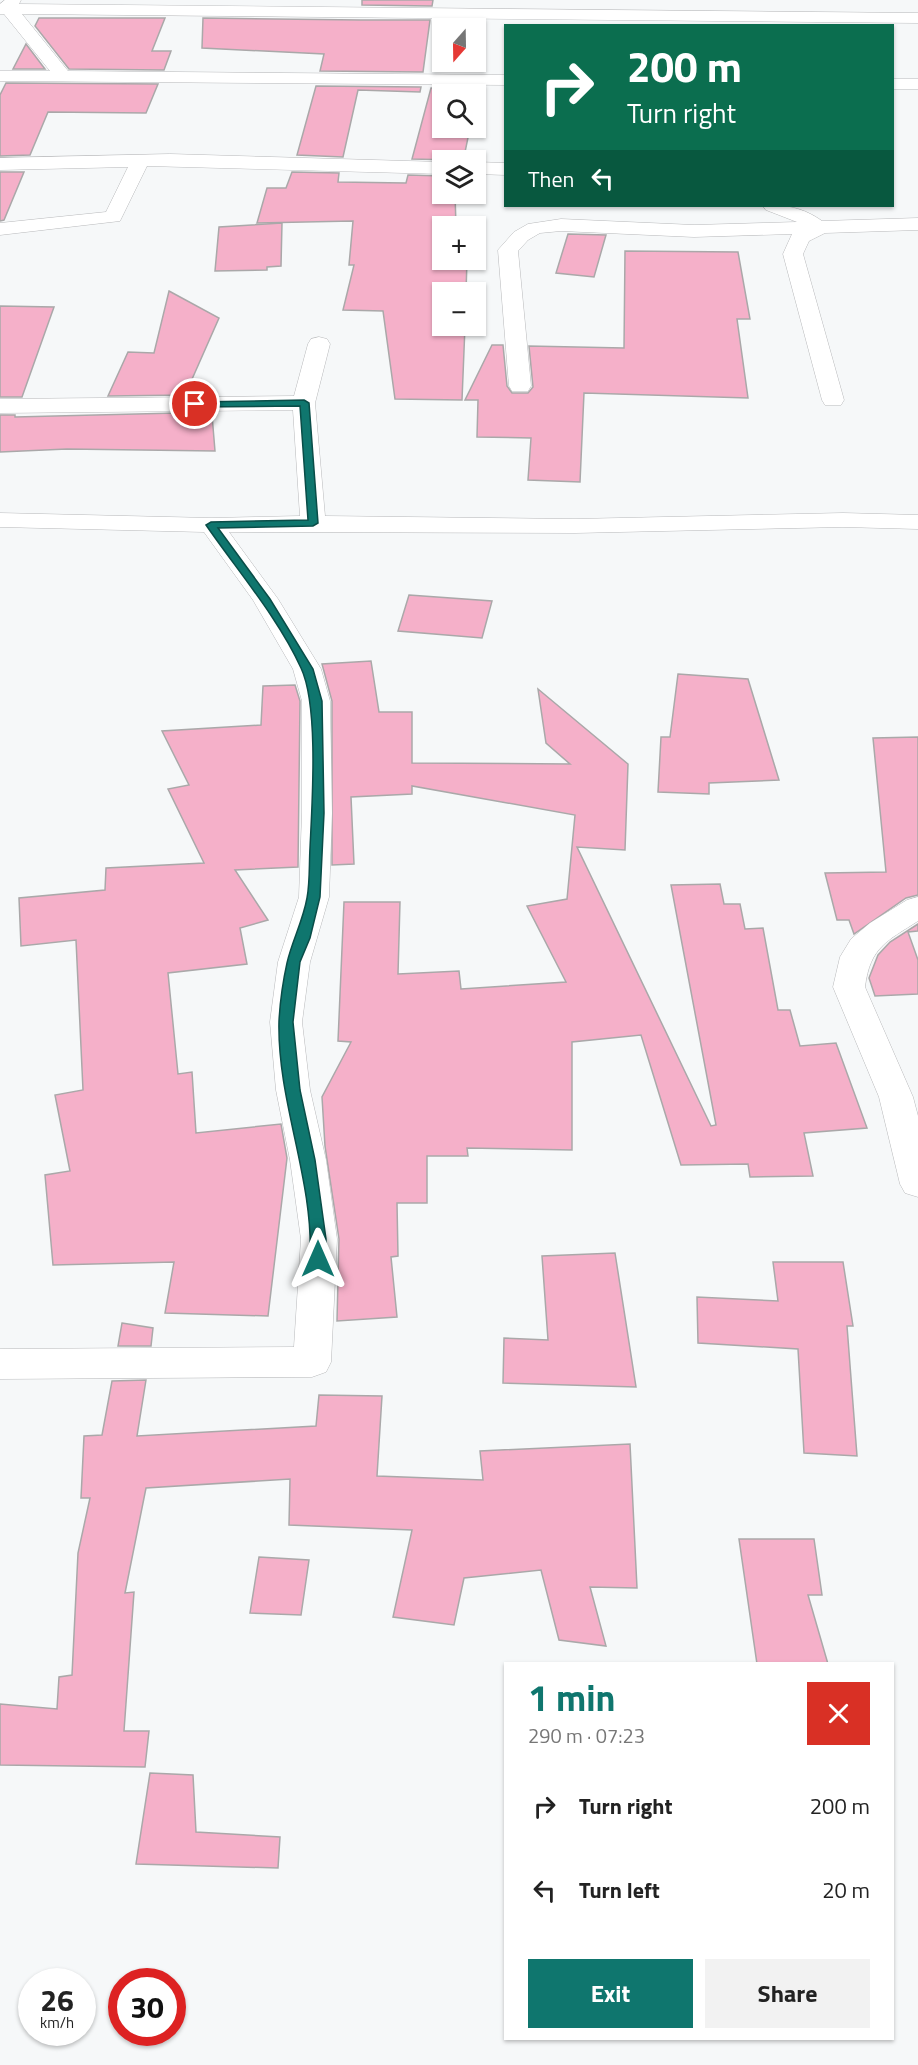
<!DOCTYPE html>
<meta charset="utf-8">
<style>
:root{--surface:#fff;--page:#f2f2f2;--text:#222;--muted:#767676;--accent:#0f766e}
body{margin:0;font-family:"Titillium Web",sans-serif;background:var(--page);color:var(--text);height:100vh;display:flex;flex-direction:column;font-size:22px;white-space:nowrap}
*{box-sizing:border-box;margin:0}
p{font-size:20px;color:var(--muted)}
.icon{flex:none;width:33px;height:33px;fill:none;stroke:currentColor;stroke-width:2;stroke-linecap:round;stroke-linejoin:round}
.map{position:relative;flex:1;overflow:hidden}
.panel{position:absolute;left:504px;top:1662px;width:390px;height:378px;display:flex;flex-direction:column;background:var(--surface);border-radius:0px;box-shadow:0 2px 4px #0004}
.panel>*{flex:none}
.guide{position:absolute;left:504px;top:24px;width:390px;height:183px;border-radius:0px;box-shadow:0 2px 4px #0004;background:#0b6e4f;color:#fff;overflow:hidden}
.needle{width:39px;rotate:200deg}
.buttons{position:absolute;left:432px;top:18px;display:grid;gap:12px}
.buttons a{display:grid;place-items:center;width:54px;height:54px;border-radius:0px;background:var(--surface);box-shadow:0 2px 4px #0004;font-size:30px}
.speed{position:absolute;left:18px;top:1968px;display:flex;gap:12px;font-size:30px;font-weight:700;text-align:center}
.speed>*{display:grid;place-content:center;width:78px;height:78px;border-radius:50%;background:var(--surface);box-shadow:0 2px 4px #0004;line-height:1}
.speed small{font-size:15px;font-weight:400}
.speed .limit{border:9px solid #d22;background:#fff;color:#111}
.pin{position:absolute;display:grid;place-items:center;width:51px;height:51px;color:#fff;margin:-26px;border:3px solid #fff;border-radius:50%;box-shadow:0 2px 6px #0007}
.me{position:absolute;width:66px;margin:-33px;rotate:0deg;stroke-linejoin:round;filter:drop-shadow(0 0 4px #0008)}
.turn{display:flex;align-items:center;gap:21px;height:126px;padding:0 24px;font-size:27px}
.turn .icon{width:78px;height:78px;stroke-width:2.5}
.turn b{display:block;font-size:42px;line-height:51px}
.then{display:flex;align-items:center;height:57px;padding:0 24px;background:#0003;gap:12px;font-size:22px}
.round{display:grid;place-items:center;flex:none;width:63px;height:63px;border-radius:0px;background:var(--page)}
.overview{display:flex;align-items:center;justify-content:space-between;height:102px;padding:0 24px}
h1{font-size:36px;font-weight:700;line-height:45px;color:var(--accent)}
.action{display:flex;gap:12px;margin-top:auto;padding:12px 24px}
.action a{flex:1;height:69px;border-radius:0px;background:var(--accent);color:#fff;font-size:24px;font-weight:700;line-height:69px;text-align:center}
.action a+a{background:var(--page);color:var(--text)}
ul{padding:0;list-style:none}
li{display:flex;align-items:center;gap:18px;height:84px;padding:0 24px}
li div{flex:1}
li b{display:block;font-size:22px}
li em{font-style:normal}
.map>svg:first-child{display:block}
.building{fill:#f5b0c9;stroke:#aaa8a9;stroke-width:1.5}
.lines{fill:none;stroke-linecap:round;stroke-linejoin:round}
.minor-casing{stroke:#b8b9bb;stroke-width:1}
.minor{fill:#fff;fill-rule:evenodd}
.route{fill:#0f766e;stroke:#0a4d48;stroke-width:1.5}
</style>
<div class="map">
<svg width="918" height="2065" viewBox="0 0 918 2065">
<rect width="100%" height="100%" fill="#f6f8f9"/>
<g class="building">
<path d="M362,0H433L432,6L362,5Z"/>
<path d="M39,18H165L152,51H171L164,70L69,69L35,26Z"/>
<path d="M203,18L361,20H430L423,72L320,71L324,54L202,48Z"/>
<path d="M26,44L45,69H13Z"/>
<path d="M6,83L158,84L146,113L48,112L30,155L0,156V95Z"/>
<path d="M316,86L421,87L420,92L358,90L343,157L297,155Z"/>
<path d="M431,88L478,90L476,101V94H442V128H470L464,157L455,156V160L412,159Z"/>
<path d="M0,172H24L4,220L0,221Z"/>
<path d="M292,172L339,173L338,182L406,183L408,175L442,176V194H455L456,226H442V260H467L466,292H442V326H465L462,400L395,399L383,311L343,310L354,265H349L353,221L257,223L267,188H286Z"/>
<path d="M282,223L281,266L267,267V270L215,271L219,227Z"/>
<path d="M568,234L606,235L594,277L556,273Z"/>
<path d="M625,251L738,252L750,319H737L748,398L584,393L580,482L528,480L531,438L477,437L478,400H465L492,345H503L507,386L512,393H528L533,387L529,346L624,348Z"/>
<path d="M169,291L219,318L185,395L108,396L128,352L154,353Z"/>
<path d="M0,306L54,307L22,397H0Z"/>
<path d="M177,413L212,415L215,451L67,449L0,452V415H15V417Z"/>
<path d="M409,595L492,601L482,638L398,631Z"/>
<path d="M371,661L379,712H412V763L570,764L546,743L538,689L628,764L625,850L577,847L711,1126L716,1125L671,885L720,884L724,904H740L745,929L763,928L778,1010H790L800,1046L836,1043L867,1128L804,1133L813,1176L750,1177L748,1164L681,1165L641,1035L572,1042V1150L467,1148L468,1156H427V1203H397L398,1256L391,1257L397,1317L337,1321L339,1239L325,1146L322,1097L351,1042L338,1041L344,902H400L398,974L459,971L461,989L566,982L527,906L567,899L575,815L412,786V794L351,797L354,864L332,865V701L322,664Z"/>
<path d="M678,674L748,679L779,780L709,783V794L658,792L661,737H670Z"/>
<path d="M295,685L300,701L298,867L235,870L268,920L240,928L247,964L168,973L178,1074L192,1072L196,1133L281,1124L287,1158L268,1316L165,1313L174,1262L53,1265L45,1175L70,1171L55,1095L83,1090L76,940L21,946L19,898L105,890L106,868L204,863L168,789L189,785L162,731L261,725L263,686Z"/>
<path d="M918,737V895L906,898L854,934L849,920H837L825,873L886,872L873,738Z"/>
<path d="M918,924V931L908,932L918,960V994L875,996L869,978L878,955L890,942Z"/>
<path d="M615,1253L636,1387L503,1383L504,1338L548,1340L542,1256Z"/>
<path d="M773,1262H843L853,1326H847L857,1456L804,1453L798,1349L698,1343L697,1297L778,1301Z"/>
<path d="M122,1323L153,1328L151,1346H118Z"/>
<path d="M146,1380L137,1436L316,1426L319,1395L382,1396L377,1476L483,1480L480,1451L630,1444L637,1588L590,1587L606,1646L559,1640L541,1570L464,1578L454,1625L393,1617L412,1530L289,1525L290,1479L146,1488L125,1593L134,1592L124,1731H149L145,1767L0,1765V1704L57,1709L59,1677L72,1675L78,1553L90,1498H81L84,1436L102,1435L112,1381Z"/>
<path d="M739,1539H814L822,1595H808L828,1664H757Z"/>
<path d="M259,1557L309,1560L301,1615L250,1613Z"/>
<path d="M150,1773L193,1775L196,1832L280,1837L278,1868L136,1864Z"/>
</g>
<g class="lines">
<defs>
<g id="minor">
<path d="M5,0H21L19,4L918,13V23L22,14L68,71L506,75V85L0,81V71H50L4,14H0V4Z"/>
<rect x="892" y="79" width="26" height="10"/>
<path d="M170,154L442,162V174L147,166L120,221L0,235V223L106,212L128,167L0,170V158Z"/>
<path d="M476,162L506,163V175L476,174Z"/>
<path d="M763,206C785,204 804,208 822,221L918,218V230L825,233L809,241L803,254L844,400L841,405H825L822,400L783,254L792,234L694,237L561,231L540,233L528,240L518,251L531,386L528,391H512L509,386L498,250L514,232L528,224L561,219L694,225L797,222L766,210Z"/>
<path d="M319,337L327,339L330,344L315,403L325,516L575,519L843,513L918,515V529L843,527L575,533L229,532L278,599L321,669L330,701L332,813L329,897L310,962L302,1022L310,1090L326,1160L337,1239L331,1362L326,1372L312,1377L0,1379V1349L294,1347L301,1239L290,1160L276,1090L270,1022L278,962L299,897L302,813V701L293,669L253,600L204,532L0,527V513L211,518L300,516L293,410L0,413V399L294,396L308,344L311,339Z"/>
<path d="M918,897V921C887,941 870,947 865,987L913,1097L918,1116V1197L905,1193L900,1184L879,1097L833,987L840,957L851,939L870,923L907,900Z"/>
</g>
</defs>
<use href="#minor" class="minor-casing"/>
<use href="#minor" class="minor"/>
</g>
<path class="route" d="M304,400L309,403L318,523L313,526L218,528L270,599L313,669L322,701L324,813L320,897L310,938L300,962L293,1022L300,1090L315,1160L326,1239L325,1259L318,1265L310,1259C314,1179 277,1102 279,1021C280,1003 283,981 287,963C292,941 303,921 307,898C310,882 309,865 310,848C312,805 319,706 301,668C279,619 237,570 206,525L211,522L308,520L300,406L195,407L190,404L195,402Z"/>
</svg>
<div class="buttons">
<a><svg class="needle" viewBox="-14 -14 28 28"><path d="M0-13l5 13h-10z" fill="#e53935"/><path d="M0 13l5-13h-10z" fill="#767676"/></svg></a>
<a><svg class="icon" aria-label="search" viewBox="0 0 24 24"><circle cx="10" cy="10" r="6"/><path d="M15 15l6 6"/></svg></a>
<a><svg class="icon" aria-label="layers" viewBox="0 0 24 24"><path d="M12 4l9 5-9 5-9-5zM3 14l9 5 9-5"/></svg></a>
<a>+</a>
<a>−</a>
</div>
<div class="speed"><div>26<small>km/h</small></div><div class="limit">30</div></div>
<div class="pin" style="left:195px;top:404px;background:#d93025"><svg class="icon" aria-label="arrive" viewBox="0 0 24 24"><path d="M6 21V4h12l-3 4 3 4H6"/></svg></div>
<svg class="me" style="left:318px;top:1259px" viewBox="-20 -20 40 40"><path d="M0-17L14 15 0 8-14 15z" fill="#0f766e" stroke="#fff" stroke-width="4"/></svg>
<div class="guide">
<div class="turn"><svg class="icon" aria-label="right" viewBox="0 0 24 24"><path d="M7 20v-9h11M14 6l5 5-5 5"/></svg><div><b>200 m</b>Turn right</div></div>
<div class="then">Then<svg class="icon" aria-label="left" viewBox="0 0 24 24"><path d="M17 20v-9H6M10 6l-5 5 5 5"/></svg></div>
</div>
<section class="panel">
<div class="overview"><div><h1>1 min</h1><p>290 m · 07:23</p></div><a class="round" style="background:#d93025;color:#fff"><svg class="icon" aria-label="close" viewBox="0 0 24 24"><path d="M6 6l12 12M18 6L6 18"/></svg></a></div>
<ul>
<li><svg class="icon" aria-label="right" viewBox="0 0 24 24"><path d="M7 20v-9h11M14 6l5 5-5 5"/></svg><div><b>Turn right</b></div><em>200 m</em></li>
<li><svg class="icon" aria-label="left" viewBox="0 0 24 24"><path d="M17 20v-9H6M10 6l-5 5 5 5"/></svg><div><b>Turn left</b></div><em>20 m</em></li>
</ul>
<div class="action"><a>Exit</a><a>Share</a></div>
</section>
</div>
